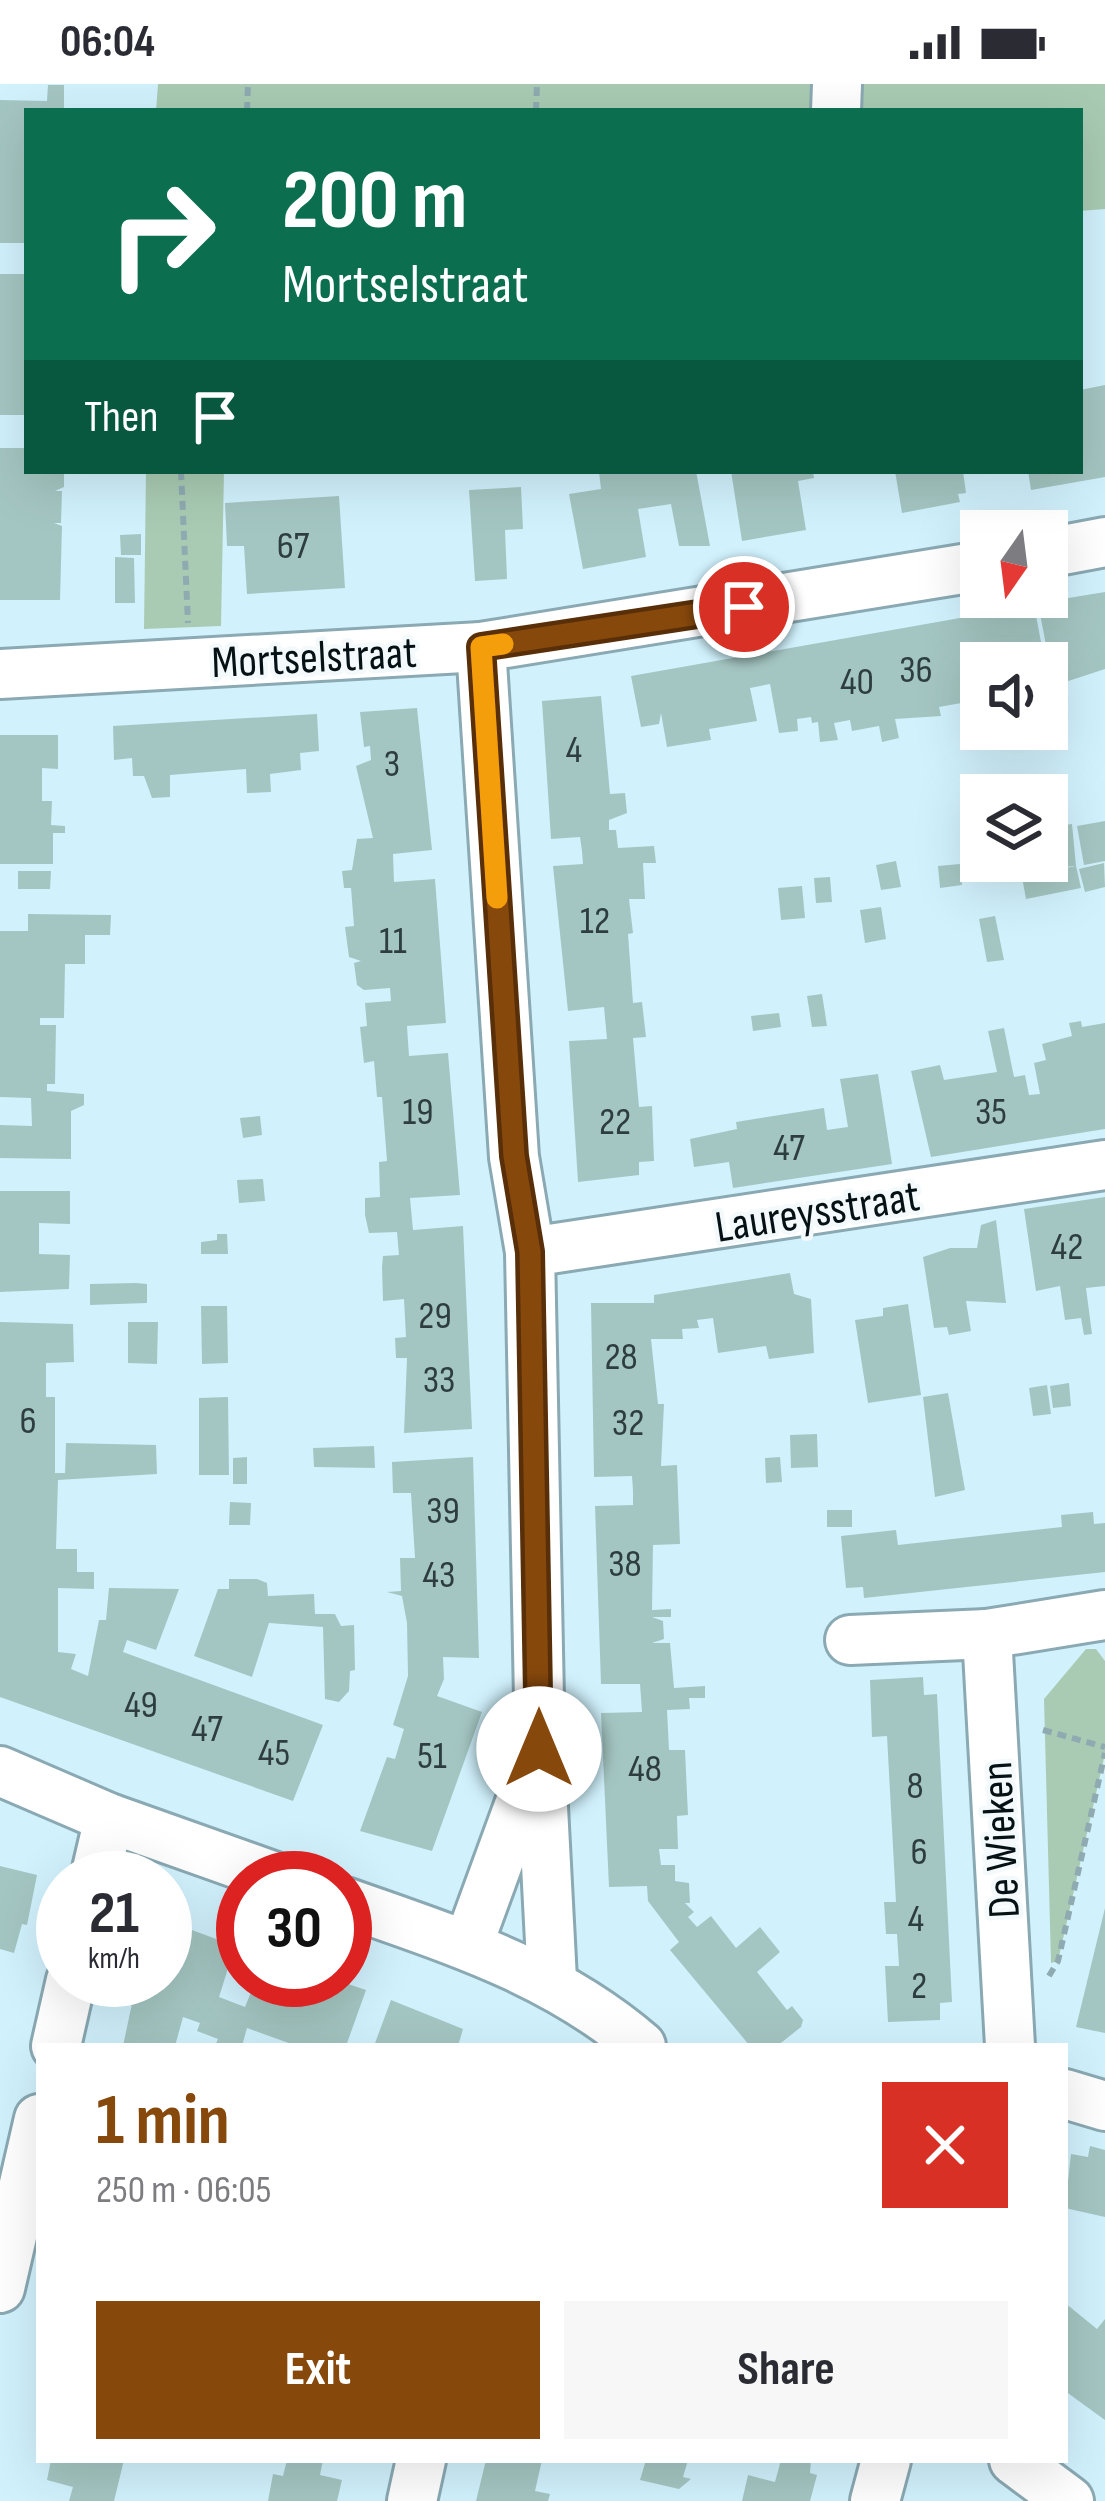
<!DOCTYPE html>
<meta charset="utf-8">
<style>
:root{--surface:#fff;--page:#f7f7f7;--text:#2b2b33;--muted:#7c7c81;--accent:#87480c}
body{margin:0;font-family:"Sofia Sans Condensed",sans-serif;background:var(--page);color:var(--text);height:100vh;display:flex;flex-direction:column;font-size:45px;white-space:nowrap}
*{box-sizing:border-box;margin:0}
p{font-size:39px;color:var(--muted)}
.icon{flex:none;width:66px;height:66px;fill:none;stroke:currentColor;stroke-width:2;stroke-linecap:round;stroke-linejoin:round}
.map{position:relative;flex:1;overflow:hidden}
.drawer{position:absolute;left:36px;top:1959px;width:1032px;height:420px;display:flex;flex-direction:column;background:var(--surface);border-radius:0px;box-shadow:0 12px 48px #0002}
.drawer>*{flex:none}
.guide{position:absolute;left:24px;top:24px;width:1059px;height:366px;border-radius:0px;box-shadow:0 12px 48px #0002;background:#0b6e4f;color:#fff;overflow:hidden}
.needle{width:78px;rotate:194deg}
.fabs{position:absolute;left:960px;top:426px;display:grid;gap:24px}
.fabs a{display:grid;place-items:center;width:108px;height:108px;border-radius:0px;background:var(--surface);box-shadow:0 12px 48px #0002;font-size:60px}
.speed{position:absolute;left:36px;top:1767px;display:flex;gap:24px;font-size:60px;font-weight:700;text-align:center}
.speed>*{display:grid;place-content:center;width:156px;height:156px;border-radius:50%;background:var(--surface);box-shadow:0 12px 48px #0002;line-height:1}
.speed small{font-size:30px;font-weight:400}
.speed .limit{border:18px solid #d22;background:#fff;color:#111}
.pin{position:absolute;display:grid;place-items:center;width:102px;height:102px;color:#fff;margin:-51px;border:6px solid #fff;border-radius:50%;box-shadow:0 3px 12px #0007}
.me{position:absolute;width:132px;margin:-66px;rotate:0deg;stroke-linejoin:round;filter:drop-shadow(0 0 9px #0008)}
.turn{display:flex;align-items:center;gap:42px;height:252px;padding:0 60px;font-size:54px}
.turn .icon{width:156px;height:156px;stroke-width:2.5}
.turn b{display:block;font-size:84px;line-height:102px}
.then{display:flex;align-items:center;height:114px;padding:0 60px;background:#0003;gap:24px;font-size:45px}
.round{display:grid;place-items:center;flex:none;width:126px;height:126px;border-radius:0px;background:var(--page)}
.summary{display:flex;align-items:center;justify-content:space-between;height:204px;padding:0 60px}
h1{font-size:72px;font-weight:700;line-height:90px;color:var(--accent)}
.cta{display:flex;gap:24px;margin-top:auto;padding:24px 60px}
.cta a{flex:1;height:138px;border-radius:0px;background:var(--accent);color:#fff;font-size:48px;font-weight:700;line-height:138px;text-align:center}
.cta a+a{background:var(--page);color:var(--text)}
.status{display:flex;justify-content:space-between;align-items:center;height:84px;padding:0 60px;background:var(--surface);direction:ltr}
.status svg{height:33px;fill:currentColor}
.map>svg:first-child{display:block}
.green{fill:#a9cbb3}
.building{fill:#a4c6c2}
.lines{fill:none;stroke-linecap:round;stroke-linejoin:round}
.minor-casing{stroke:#8aa9b3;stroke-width:54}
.path{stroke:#90aab2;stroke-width:6;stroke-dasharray:9 6;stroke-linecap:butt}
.minor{stroke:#fff;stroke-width:48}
.route-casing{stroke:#582f08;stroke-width:30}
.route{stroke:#87480c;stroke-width:21}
.slow{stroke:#f59e0b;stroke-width:21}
.labels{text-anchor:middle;stroke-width:9;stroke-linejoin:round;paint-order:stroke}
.number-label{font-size:39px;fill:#2e3e40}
.street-label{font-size:45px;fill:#061115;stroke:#f4fafc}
</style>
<div class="status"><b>06:04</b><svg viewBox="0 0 49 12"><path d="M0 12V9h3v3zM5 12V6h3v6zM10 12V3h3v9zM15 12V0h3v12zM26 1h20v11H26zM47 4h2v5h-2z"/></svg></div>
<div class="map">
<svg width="1105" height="2417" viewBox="0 0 1105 2417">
<rect width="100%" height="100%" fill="#d1f2fd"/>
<g class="green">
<path d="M158,0H1105V125L1080,127V27H156Z"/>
<path d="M146,387H224L221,542L144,545Z"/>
<path d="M1086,1565H1096L1105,1577V1670L1058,1877L1051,1879L1044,1615Z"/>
</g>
<g class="building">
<path d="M48,1H64V27H27V159H0V16L47,17Z"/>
<rect x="0" y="190" width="27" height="141"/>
<path d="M1105,301V393L1031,406L1028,387H1080V306Z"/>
<path d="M0,364H27V387H64V403L55,407H62L61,439H54L62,442L60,516H0Z"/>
<path d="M606,387H696L710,462H679L671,420L638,425L646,473L583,485L569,410L601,405L599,388Z"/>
<path d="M731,387H813L814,394L798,397L806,446L742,457Z"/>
<path d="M895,387H963L966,409L958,410L960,418L902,429Z"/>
<path d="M521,403L523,445L505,446L507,495L475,497L469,406Z"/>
<path d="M339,412L345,504L247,510L244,462H227L225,419Z"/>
<path d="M141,450V471H121L120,451Z"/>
<path d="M115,473L134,474L135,519H115Z"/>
<path d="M1105,508V585L1050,603L1053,620L1047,621L1049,577L1038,519Z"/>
<path d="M1034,521L1045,579H981V626L969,627L967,618L939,623L941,632L895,635L899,654L882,658L879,642L852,647L850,636L834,639L838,656L820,658L818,638L812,639L811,633L797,635L798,647L779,649L770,600L750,604L757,637L709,645L711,656L667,663L661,629L659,640L641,643L631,592Z"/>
<path d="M601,612L610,710L625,709L627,729L609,736V746H616L618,764L654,762L656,779H643L645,815H629L633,849L628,850L633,919L642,918L646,953L633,954L639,1023L652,1022L654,1077L639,1078V1091L578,1098L569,957L607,955L604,923L568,927L553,782L583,780L582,767L580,753L551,755L542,617Z"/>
<path d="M417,624L432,766L393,770L394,798L435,795L446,939L407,942L409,972L448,969L460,1111L410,1114L413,1146L463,1142L472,1345L404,1349L407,1274H396L395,1254L406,1253L404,1215L383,1217L382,1183L383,1172L399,1171L397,1148L369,1149L365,1131V1114L380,1113L379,1078L387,1077L382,1013H377L374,977L364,979L360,943L367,942L365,919L391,917L390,904L364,906L357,901L354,879L361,877L349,873L345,843L354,842L351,804H344L342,787L352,786L357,755L373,754L356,682L371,676L370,662L364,663L360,628Z"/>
<path d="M317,630L319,667L300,669L301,686L270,690L271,708L247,709L246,685L170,691V713L152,714L144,692H133L132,674L114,676L113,642Z"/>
<path d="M0,651H58V685L42,684V717H52L51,741L65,742V749H53V780H0Z"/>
<path d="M1105,737V777L1084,781L1077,742Z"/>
<path d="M1072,740L1076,782L1052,784L1047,743Z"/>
<path d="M981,773L988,777L992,794L972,798L968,776Z"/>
<path d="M896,777L901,803L881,806L876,781Z"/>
<path d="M1104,779L1105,803L1085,808L1079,785Z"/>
<path d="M960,780L962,801L940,804L938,782Z"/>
<path d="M1076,782L1081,804L1026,815L1022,793Z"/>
<path d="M18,787H51L50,805H18Z"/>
<path d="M830,793L832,818L816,819L814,794Z"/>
<path d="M802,802L805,834L781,836L778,804Z"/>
<path d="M881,823L886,855L865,859L860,826Z"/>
<path d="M28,830L111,831L110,851H85V880H65L64,934H40V941H56L55,1000H47V1007L84,1010V1021L71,1027V1075L0,1074V1041L32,1042L31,1014L0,1013V847H28Z"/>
<path d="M995,832L1004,876L987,878L979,835Z"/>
<path d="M822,910L827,942L812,943L807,912Z"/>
<path d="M779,929L781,943L753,947L751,932Z"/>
<path d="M1081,937L1082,943L1105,939V1045L931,1073L911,987L940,981L944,996L997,988L988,947L1004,944L1014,993L1025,991L1029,1011L1040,1010L1034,979L1046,976L1042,960L1072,952L1069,939Z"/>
<path d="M878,990L892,1080L733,1104L729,1078L694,1083L690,1055L737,1045L736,1038L824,1024L827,1046L848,1043L840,995Z"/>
<path d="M260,1032L262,1051L243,1054L240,1034Z"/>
<path d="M263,1095L265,1117L239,1119L237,1096Z"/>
<path d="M0,1107H70V1140L39,1139V1170L70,1171L69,1205L0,1208Z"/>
<path d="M1105,1113V1202L1086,1204L1092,1250L1084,1251L1081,1234L1065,1236L1060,1202L1036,1207L1024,1125Z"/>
<path d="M996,1136L1006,1219L966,1217L971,1247L949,1251L947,1243L934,1244L923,1173L950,1164H977L981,1141Z"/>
<path d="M217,1150H227L228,1170H201V1158L217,1156Z"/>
<path d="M790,1189L794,1210L811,1215L814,1269L769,1275L766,1262L718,1269L713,1234L697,1236L699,1244L682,1245L683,1255H651L658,1320H664L661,1382L677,1381L680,1460L653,1461L652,1526L671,1525V1533H652L663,1537L664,1555L652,1559H670L674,1604L705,1602V1614H689L690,1625L667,1626L669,1666H685L688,1731L677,1732L678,1765H659L661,1781H675V1797L689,1799L690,1819H685L694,1828L688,1833L697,1843L711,1832L736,1864L760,1843L780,1868L757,1888L787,1926L792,1922L803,1936L801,1943L777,1962H750L670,1866L679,1858L648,1817L647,1802L609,1803L601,1629L642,1628L640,1600H601L595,1422L633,1421V1407L632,1392L594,1393L591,1219H654V1211Z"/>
<path d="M136,1199L147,1200V1219L90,1221V1200Z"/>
<path d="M908,1220L921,1311L868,1319L855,1236L883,1232V1224Z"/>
<path d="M201,1222H227L228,1279L202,1280Z"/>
<path d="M0,1238L73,1240L74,1278L46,1279V1313H55V1389H65L66,1359L156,1361L157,1390L58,1396L56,1465H77V1488H94V1505L58,1504V1568L76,1570L71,1585L88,1592L99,1536H106L109,1504L179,1505L156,1566L127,1556L123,1568L323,1641L293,1717L0,1613Z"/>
<path d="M128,1238H158L157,1280L128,1279Z"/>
<path d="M1069,1299L1071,1322L1053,1324L1050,1302Z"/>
<path d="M1047,1301L1051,1330L1033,1332L1029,1304Z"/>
<path d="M948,1309L965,1406L935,1413L923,1313Z"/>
<path d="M228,1313L229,1391H199V1314Z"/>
<path d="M817,1350L818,1383L791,1384L790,1351Z"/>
<path d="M374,1362L375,1384L314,1383L313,1364Z"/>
<path d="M247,1373V1400H233V1374Z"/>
<path d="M473,1373L479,1574L443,1573L444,1595L437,1612L482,1628L432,1767L360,1747L387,1673L395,1675L404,1645L393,1641L408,1592L407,1539L402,1512L387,1508L401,1507L400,1474H415L413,1442L411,1409H393L392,1378Z"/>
<path d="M780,1373L782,1398L766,1399L765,1374Z"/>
<path d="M230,1418L251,1419L250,1441H229Z"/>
<rect x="827" y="1426" width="25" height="17"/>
<path d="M1093,1428L1094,1440L1105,1439V1488L864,1514L863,1503L846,1504L841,1452L896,1446L898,1461L1062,1443L1061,1431Z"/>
<path d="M229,1495H257L267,1499L268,1512L314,1510L315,1530H335L341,1542L354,1541L355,1586L350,1587L349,1607L339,1618L325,1615L323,1543L269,1539L252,1593L194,1572L218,1505H229Z"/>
<path d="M923,1593L924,1611L937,1610L952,1918L940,1919V1936L888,1938L885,1882H899L897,1850H886L884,1818H896L887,1652L872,1653L870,1596Z"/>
<path d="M0,1782L37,1791L27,1841L22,1840L14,1869L0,1865Z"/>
<path d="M1105,1824V1949L1076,1943Z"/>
<path d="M165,1836L235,1862L219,1913L245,1923L256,1896H336L366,1906L346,1962H297L247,1944L242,1962H215L218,1955L197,1947L200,1939L183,1933L175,1962H123L137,1896H165Z"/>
<path d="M391,1916L463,1945L458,1962H374Z"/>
<path d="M1090,2062L1105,2066V2133L1065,2124L1071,2070L1088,2073Z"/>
<path d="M1065,2219L1097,2245L1105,2235V2336L1065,2307Z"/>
<path d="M51,2376H124L114,2417H69L73,2403L47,2396Z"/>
<path d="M287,2376H323L320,2391L342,2396L337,2417H268L273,2390L283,2392Z"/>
<path d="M486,2376H542L535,2407L550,2410L548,2417H476Z"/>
<path d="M646,2376H688L683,2393L691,2395L679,2405L640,2396Z"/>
<path d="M781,2376H811L810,2389L817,2391L810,2417H742L748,2391L775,2398Z"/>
</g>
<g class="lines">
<defs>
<g id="minor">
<path d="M836,27L837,0"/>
<path d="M1047,469L1105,458"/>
<path d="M481,563L514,1073L530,1168L540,1665L552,1896"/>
<path d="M0,590L481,563L981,482"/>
<path d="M530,1168L1105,1081"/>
<path d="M850,1556L987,1550"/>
<path d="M0,1687L109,1734L278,1794"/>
<path d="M95,1794L109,1734"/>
<path d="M345,1818C452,1856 554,1887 641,1962"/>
<path d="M468,1861L532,1686"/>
<path d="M56,1962L71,1896"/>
<path d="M1010,1962L987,1550L1105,1531"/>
<path d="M1065,2010L1105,2022"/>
<path d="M0,2204L39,2035"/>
<path d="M1014,2376L1069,2417"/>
<path d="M412,2417L421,2376"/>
<path d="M875,2417L886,2376"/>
</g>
</defs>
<use href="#minor" class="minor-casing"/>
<g class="path">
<path d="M247,27L248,0"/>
<path d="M536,27L537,0"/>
<path d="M181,387L188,539"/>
<path d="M1043,1646L1105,1663"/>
<path d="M1049,1892L1058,1877L1105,1669"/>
</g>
<use href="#minor" class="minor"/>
</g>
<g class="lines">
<defs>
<path id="route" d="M539,1665L530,1168L514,1072L481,563L744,523"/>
</defs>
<use href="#route" class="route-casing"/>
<use href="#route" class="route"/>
<path class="slow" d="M497,814L481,563L503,560"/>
</g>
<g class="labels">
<g class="number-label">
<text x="293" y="474">67</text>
<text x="916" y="598">36</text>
<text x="857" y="610">40</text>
<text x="574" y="678">4</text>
<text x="392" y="692">3</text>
<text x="595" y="849">12</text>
<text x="393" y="869">11</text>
<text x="418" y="1040">19</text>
<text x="991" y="1040">35</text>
<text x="615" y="1050">22</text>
<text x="789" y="1076">47</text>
<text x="1067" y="1175">42</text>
<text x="435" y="1244">29</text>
<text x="621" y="1285">28</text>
<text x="439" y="1308">33</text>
<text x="28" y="1349">6</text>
<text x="628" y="1351">32</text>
<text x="443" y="1439">39</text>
<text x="625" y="1492">38</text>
<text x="439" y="1503">43</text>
<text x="141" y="1633">49</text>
<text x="207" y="1657">47</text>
<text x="274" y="1681">45</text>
<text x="432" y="1684">51</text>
<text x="645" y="1697">48</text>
<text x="915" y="1714">8</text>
<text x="919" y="1780">6</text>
<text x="916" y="1847">4</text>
<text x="919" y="1914">2</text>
</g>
<g class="street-label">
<text transform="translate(314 572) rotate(-3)" y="16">Mortselstraat</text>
<text transform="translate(817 1126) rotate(-9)" y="16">Laureysstraat</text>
<text transform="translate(999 1756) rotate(-93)" y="16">De Wieken</text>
</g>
</g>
</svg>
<div class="fabs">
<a><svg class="needle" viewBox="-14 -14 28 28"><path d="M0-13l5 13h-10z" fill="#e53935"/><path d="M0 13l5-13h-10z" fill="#7c7c81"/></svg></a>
<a><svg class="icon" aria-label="sound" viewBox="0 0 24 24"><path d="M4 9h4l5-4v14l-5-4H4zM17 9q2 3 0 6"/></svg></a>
<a><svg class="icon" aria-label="layers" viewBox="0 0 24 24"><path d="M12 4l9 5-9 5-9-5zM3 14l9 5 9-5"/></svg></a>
</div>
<div class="speed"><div>21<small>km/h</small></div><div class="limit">30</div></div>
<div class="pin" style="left:744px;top:523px;background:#d93025"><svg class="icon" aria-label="arrive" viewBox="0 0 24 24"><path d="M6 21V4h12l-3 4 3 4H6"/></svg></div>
<svg class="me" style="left:539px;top:1665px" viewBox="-20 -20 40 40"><circle r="19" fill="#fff"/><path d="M0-13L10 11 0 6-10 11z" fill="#87480c"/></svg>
<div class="guide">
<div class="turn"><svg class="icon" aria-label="right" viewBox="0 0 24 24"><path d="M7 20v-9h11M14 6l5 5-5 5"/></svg><div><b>200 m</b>Mortselstraat</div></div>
<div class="then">Then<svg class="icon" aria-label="arrive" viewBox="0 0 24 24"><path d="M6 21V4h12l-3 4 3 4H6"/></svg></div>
</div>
<section class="drawer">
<div class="summary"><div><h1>1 min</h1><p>250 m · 06:05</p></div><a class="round" style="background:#d93025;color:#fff"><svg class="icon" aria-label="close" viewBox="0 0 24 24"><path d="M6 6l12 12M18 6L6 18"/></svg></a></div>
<div class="cta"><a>Exit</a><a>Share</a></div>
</section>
</div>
